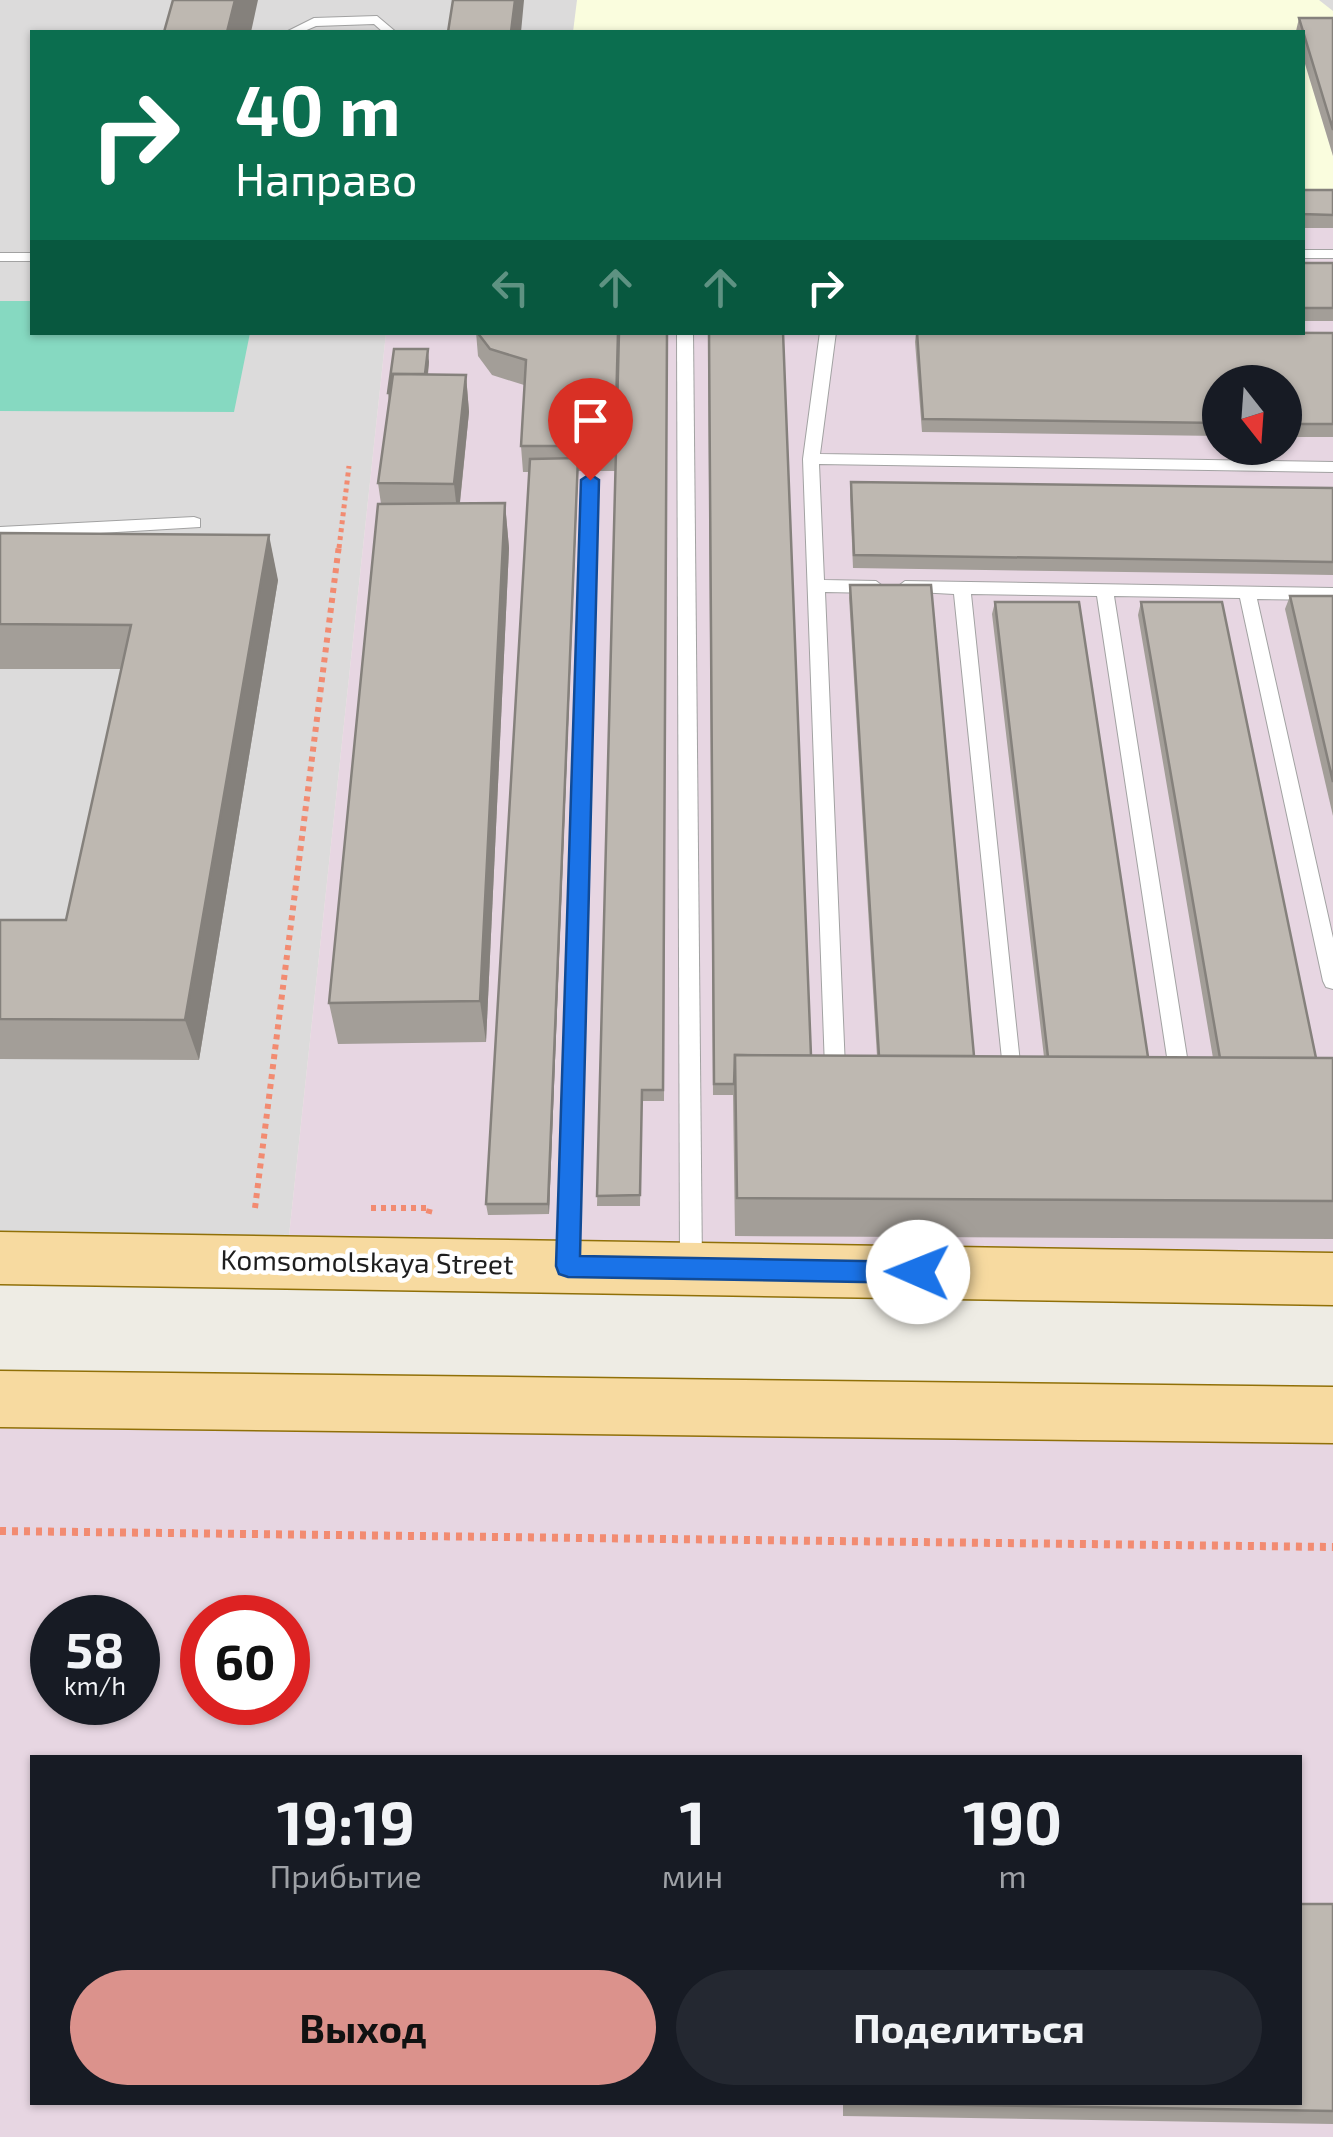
<!DOCTYPE html>
<html lang="ru">
<meta charset="utf-8">
<style>
:root{--surface:#171b24;--page:#242831;--text:#f1f3f6;--muted:#9ea1a6;--accent:#db928c}
body{margin:0;font-family:"Exo 2",sans-serif;background:var(--page);color:var(--text);height:100vh;display:flex;flex-direction:column;font-size:38px;white-space:nowrap}
*{box-sizing:border-box;margin:0}
p{font-size:32px;color:var(--muted)}
.icon{flex:none;width:55px;height:55px;fill:none;stroke:currentColor;stroke-width:2;stroke-linecap:round;stroke-linejoin:round}
.map{position:relative;flex:1;overflow:hidden}
.drawer{position:absolute;left:30px;top:1755px;width:1272px;height:350px;display:flex;flex-direction:column;background:var(--surface);border-radius:0px;box-shadow:0 2px 8px #0004}
.drawer>*{flex:none}
.banner{position:absolute;left:30px;top:30px;width:1275px;height:305px;border-radius:0px;box-shadow:0 2px 8px #0004;background:#0b6e4f;color:#fff;overflow:hidden}
.needle{width:65px;rotate:163deg}
.fabs{position:absolute;left:1202px;top:365px;display:grid;gap:20px}
.fabs a{display:grid;place-items:center;width:100px;height:100px;border-radius:50%;background:var(--surface);box-shadow:0 2px 8px #0004;font-size:50px}
.speed{position:absolute;left:30px;top:1595px;display:flex;gap:20px;font-size:50px;font-weight:700;text-align:center}
.speed>*{display:grid;place-content:center;width:130px;height:130px;border-radius:50%;background:var(--surface);box-shadow:0 2px 8px #0004;line-height:1}
.speed small{font-size:25px;font-weight:400}
.speed .limit{border:15px solid #d22;background:#fff;color:#111}
.pin{position:absolute;display:grid;place-items:center;width:85px;height:85px;color:#fff;margin:-102px -42px;border-radius:50% 50% 50% 0;rotate:-45deg;box-shadow:0 0 10px #0007}
.pin .icon{rotate:45deg}
.me{position:absolute;width:110px;margin:-55px;rotate:271deg;stroke-linejoin:round;filter:drop-shadow(0 0 8px #0008)}
.turn{display:flex;align-items:center;gap:35px;height:210px;padding:0 40px;font-size:45px}
.turn .icon{width:130px;height:130px;stroke-width:2.5}
.turn b{display:block;font-size:70px;line-height:85px}
.lanes{display:flex;align-items:center;height:95px;padding:0 40px;background:#0003;justify-content:center;gap:50px;direction:ltr}
.lanes .off{opacity:.35}
.eta{display:flex;justify-content:space-evenly;align-items:center;height:170px;text-align:center}
.eta b{font-size:60px;font-weight:700;line-height:70px}
.primary-button{display:flex;gap:20px;margin-top:auto;padding:20px 40px}
.primary-button a{flex:1;height:115px;border-radius:60px;background:var(--accent);color:#111;font-size:40px;font-weight:700;line-height:115px;text-align:center}
.primary-button a+a{background:var(--page);color:var(--text)}
.map>svg:first-child{display:block}
.residential{fill:#dcdbdb}
.industrial{fill:#e7d6e2;fill-rule:evenodd}
.education{fill:#fafdde}
.pitch{fill:#86d9c1}
.lines{fill:none;stroke-linecap:round;stroke-linejoin:round}
.lane-casing{stroke:#a2a2a2;stroke-width:2}
.primary-casing{stroke:#907008;stroke-width:3}
.path-far2{stroke:#f28b71;stroke-width:5;stroke-dasharray:4 4;stroke-linecap:butt}
.path-far1{stroke:#f28b71;stroke-width:6;stroke-dasharray:5 5;stroke-linecap:butt}
.path{stroke:#f28b71;stroke-width:8;stroke-dasharray:6 6;stroke-linecap:butt}
.lane{fill:#fff;fill-rule:evenodd}
.primary{fill:#f7daa0;fill-rule:evenodd}
.wall{fill:#a39e98}
.shaded-wall{fill:#85817c}
.building{fill:#beb8b1;stroke:#85817c;stroke-width:2.5}
.route{fill:#1a73e8;stroke:#114b97;stroke-width:2.5}
.labels{text-anchor:middle;stroke-width:9;stroke-linejoin:round;paint-order:stroke}
.street-label{font-size:28px;fill:#1e1e1e;stroke:#fff}
</style>
<div class="map">
<svg width="1333" height="2137" viewBox="0 0 1333 2137">
<rect width="100%" height="100%" fill="#eeece4"/>
<path class="residential" d="M0,0H1333V24L1296,32H32V332L386,333L288,1245L0,1240Z"/>
<g class="industrial">
<path d="M1303,203H1333V1257L288,1245L386,333L1302,332ZM1220,382H1285V448H1220Z"/>
<path d="M0,1410L1333,1420V2137H0ZM52,1618H138V1702H52ZM202,1618H288V1702H202ZM32,1758H1300V2102H32Z"/>
</g>
<g class="education">
<path d="M577,0H1319L1333,11V24L1296,32H573Z"/>
<path d="M1302,54L1333,156V203H1303Z"/>
</g>
<path class="pitch" d="M0,301H32V332L250,333L234,412L0,411Z"/>
<g class="lines">
<defs>
<g id="lane">
<path d="M377,16L396,32H383L374,24L316,26L302,32H286L314,18Z"/>
<rect x="1302" y="250" width="31" height="8"/>
<rect x="0" y="253" width="32" height="8"/>
<path d="M677,332H693L702,1267L699,1274L691,1276L683,1274L680,1267Z"/>
<path d="M820,332H836L820,454L1333,462V472L819,464L824,580L876,581L884,587L876,593L825,592L845,1068L842,1074H828L825,1068L803,459Z"/>
<path d="M590,475L598,480L579,1266L576,1273L568,1275L560,1273L557,1266L582,480Z"/>
<path d="M194,517L200,519V527L0,539V527Z"/>
<path d="M905,581L1333,588V600L1257,599L1333,938V989L1326,987L1323,981L1240,598L1114,596L1189,1070L1186,1076H1172L1169,1070L1097,596L971,594L1020,1063L1017,1069H1003L954,594L899,591L897,587Z"/>
</g>
<g id="primary">
<path d="M0,1232L1333,1253V1305L0,1284Z"/>
<path d="M0,1371L1333,1387V1443L0,1427Z"/>
</g>
</defs>
<use href="#lane" class="lane-casing"/>
<use href="#primary" class="primary-casing"/>
<path class="path-far2" d="M339,548L349,466"/>
<g class="path-far1">
<path d="M255,1208L339,545"/>
<path d="M371,1208H430L428,1216"/>
</g>
<path class="path" d="M0,1531L1333,1547"/>
<use href="#lane" class="lane"/>
<use href="#primary" class="primary"/>
</g>
<g class="wall">
<path d="M1299,18H1333V156L1302,54V32H1296V31Z"/>
<rect x="1302" y="190" width="31" height="38"/>
<rect x="1302" y="263" width="31" height="58"/>
<path d="M476,332H667L664,1101H642L640,1206H597L615,471H578L549,1214L488,1215L486,1204L530,472H523L521,446L524,385L492,375L478,356Z"/>
<path d="M708,332L811,1056H877L849,598L850,585L974,1056L1044,1057L992,614L995,602L1148,1057L1213,1058L1138,615L1141,602L1316,1058H1333V1239L735,1236L733,1095H713Z"/>
<path d="M916,332L1333,333V437H1285V382H1220V436L922,432L915,342Z"/>
<path d="M429,362L428,375H466L469,412L460,503H505L509,548L486,1042L338,1044L329,1003L381,504L378,483L389,400L388,393Z"/>
<path d="M851,482L1333,488V575L853,568L850,495Z"/>
<path d="M0,533L278,580L199,1060L0,1059V920H66L121,669H0Z"/>
<path d="M1290,596H1333V816L1285,609Z"/>
<path d="M1333,1904V2124L843,2116V2102H1300Z"/>
</g>
<g class="shaded-wall">
<path d="M235,0H258L251,32H227Z"/>
<path d="M515,0H524L521,32H511Z"/>
<path d="M428,349L429,362L424,406L423,393Z"/>
<path d="M466,375L469,412L458,520L454,484Z"/>
<path d="M578,458V472L549,1214L548,1204Z"/>
<path d="M505,503L509,548L486,1042L480,1001Z"/>
<path d="M269,535L278,580L199,1060L185,1020Z"/>
</g>
<g class="building">
<path d="M173,0H235L227,32H164Z"/>
<path d="M453,0H515L511,32H448Z"/>
<path d="M1299,18H1333V130Z"/>
<path d="M1302,190H1333V215L1302,214Z"/>
<rect x="1302" y="263" width="31" height="45"/>
<path d="M477,332H618L615,446H521L526,360L490,349Z"/>
<path d="M619,332H667L663,1090H642L640,1195L597,1196Z"/>
<path d="M709,332H783L811,1056L735,1055L734,1084H714Z"/>
<path d="M917,332L1333,333V424H1285V382H1220V423L923,419Z"/>
<path d="M394,349H428L425,374H393L390,393H388Z"/>
<path d="M393,374L466,375L454,484L378,483Z"/>
<path d="M578,458L548,1204H486L530,459Z"/>
<path d="M851,482L1333,488V562L854,555Z"/>
<path d="M505,503L480,1001L329,1003L378,504Z"/>
<path d="M0,533L269,535L185,1020L0,1019V920H66L131,625L0,624Z"/>
<path d="M850,585H931L974,1056H879Z"/>
<path d="M1290,596H1333V782Z"/>
<path d="M995,602H1079L1148,1057H1048Z"/>
<path d="M1141,602H1222L1316,1058H1220Z"/>
<path d="M735,1055L1333,1058V1201L737,1198Z"/>
<path d="M1300,1904H1333V2111L850,2103L1300,2102Z"/>
</g>
<path class="route" d="M590,474L599,480L580,1256L918,1262L926,1265L930,1272L926,1280L918,1283L568,1277L559,1274L556,1266L581,480Z"/>
<g class="labels">
<g class="street-label">
<text transform="translate(367 1262) rotate(1)" y="10">Komsomolskaya Street</text>
</g>
</g>
</svg>
<div class="fabs">
<a><svg class="needle" viewBox="-14 -14 28 28"><path d="M0-13l5 13h-10z" fill="#e53935"/><path d="M0 13l5-13h-10z" fill="#9ea1a6"/></svg></a>
</div>
<div class="speed"><div>58<small>km/h</small></div><div class="limit">60</div></div>
<div class="pin" style="left:590px;top:480px;background:#d93025"><svg class="icon" aria-label="arrive" viewBox="0 0 24 24"><path d="M6 21V4h12l-3 4 3 4H6"/></svg></div>
<svg class="me" style="left:918px;top:1272px" viewBox="-20 -20 40 40"><circle r="19" fill="#fff"/><path d="M0-13L10 11 0 6-10 11z" fill="#1a73e8"/></svg>
<div class="banner">
<div class="turn"><svg class="icon" aria-label="right" viewBox="0 0 24 24"><path d="M7 20v-9h11M14 6l5 5-5 5"/></svg><div><b>40 m</b>Направо</div></div>
<div class="lanes"><svg class="icon off" aria-label="left" viewBox="0 0 24 24"><path d="M17 20v-9H6M10 6l-5 5 5 5"/></svg><svg class="icon off" aria-label="ahead" viewBox="0 0 24 24"><path d="M12 20V5M6 11l6-6 6 6"/></svg><svg class="icon off" aria-label="ahead" viewBox="0 0 24 24"><path d="M12 20V5M6 11l6-6 6 6"/></svg><svg class="icon" aria-label="right" viewBox="0 0 24 24"><path d="M7 20v-9h11M14 6l5 5-5 5"/></svg></div>
</div>
<section class="drawer">
<div class="eta">
<div><b>19:19</b><p>Прибытие</p></div>
<div><b>1</b><p>мин</p></div>
<div><b>190</b><p>m</p></div>
</div>
<div class="primary-button"><a>Выход</a><a>Поделиться</a></div>
</section>
</div>
